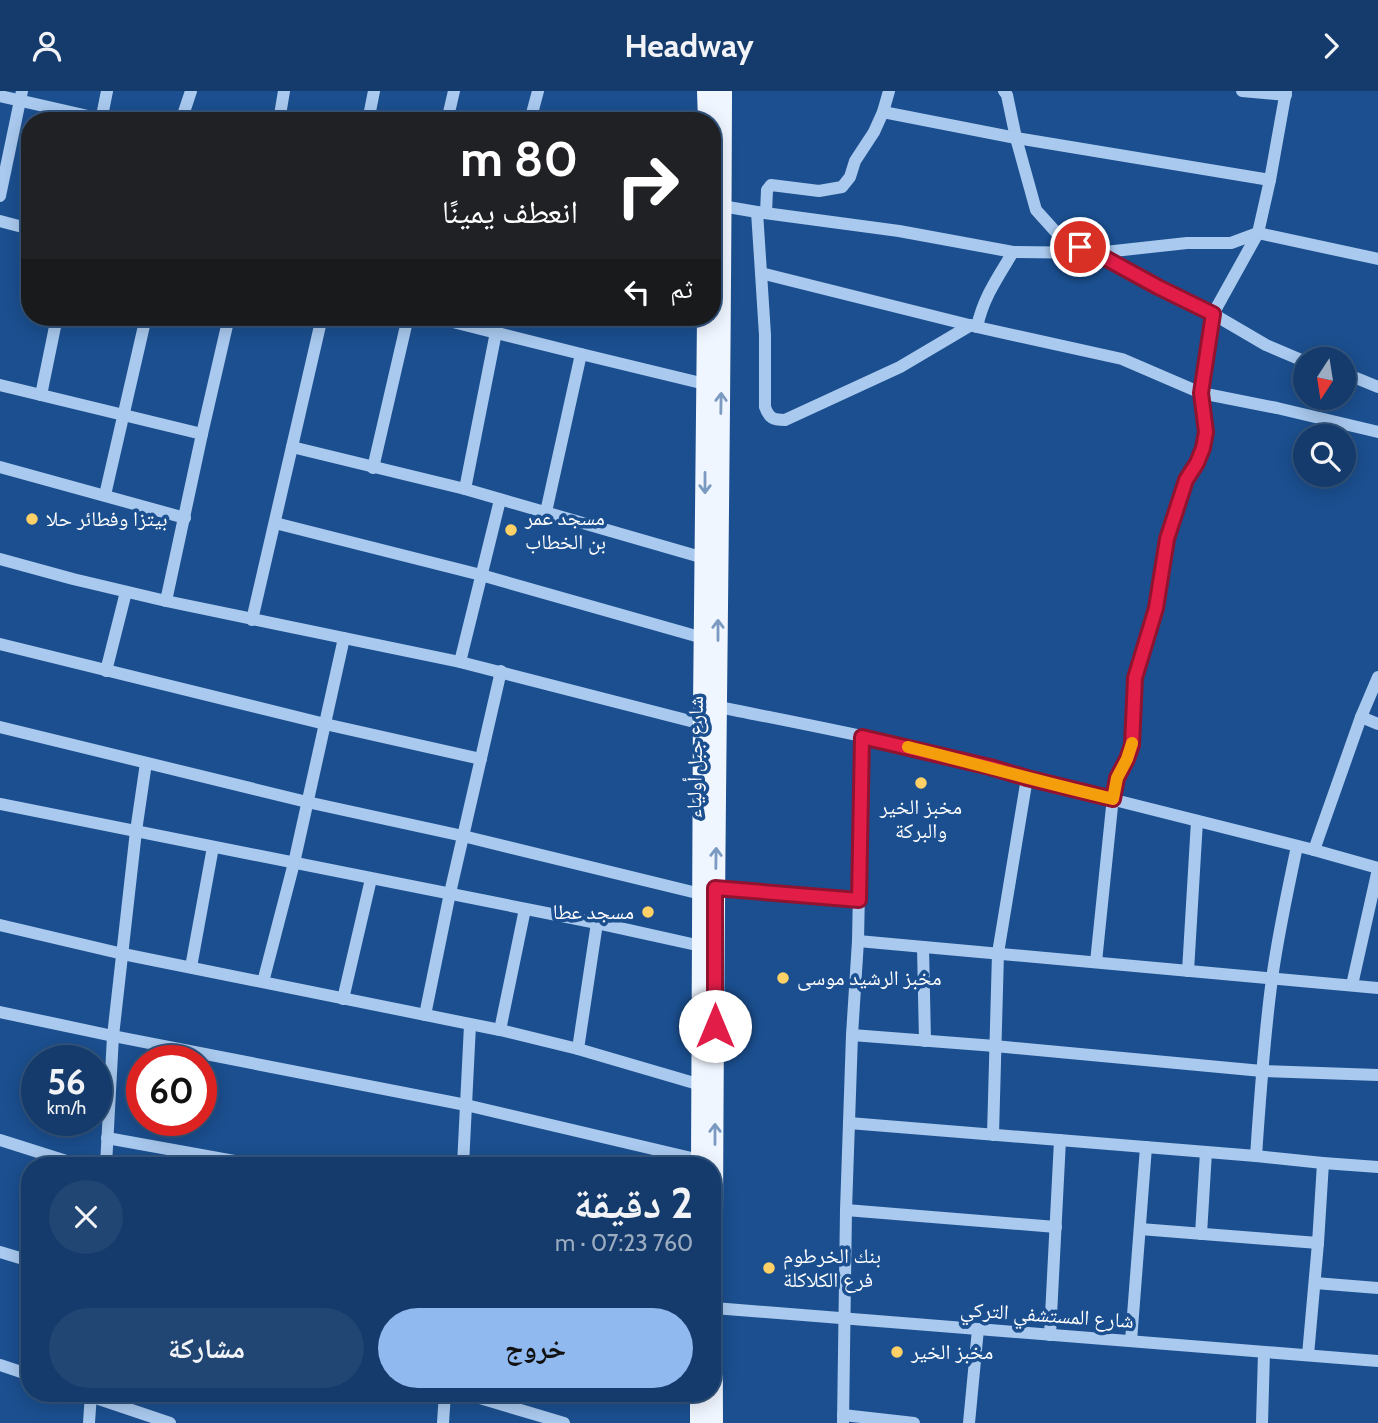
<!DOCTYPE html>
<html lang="ar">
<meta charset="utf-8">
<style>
:root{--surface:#143b6b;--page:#214673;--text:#f1f3f6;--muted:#9dadc1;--line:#33557e;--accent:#90b9f0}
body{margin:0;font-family:Cabin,"Noto Naskh Arabic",sans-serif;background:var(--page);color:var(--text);direction:rtl;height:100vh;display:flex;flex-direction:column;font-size:26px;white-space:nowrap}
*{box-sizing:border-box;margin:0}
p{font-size:23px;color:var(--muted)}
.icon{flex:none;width:38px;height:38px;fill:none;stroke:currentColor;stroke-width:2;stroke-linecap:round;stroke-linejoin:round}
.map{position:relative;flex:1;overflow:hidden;direction:ltr}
.sheet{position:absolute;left:21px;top:1066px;width:700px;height:245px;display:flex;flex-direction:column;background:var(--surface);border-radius:28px;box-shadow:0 4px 18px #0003,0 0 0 2px var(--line);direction:rtl}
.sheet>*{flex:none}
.hud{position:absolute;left:21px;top:21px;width:700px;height:214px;border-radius:28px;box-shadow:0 4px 18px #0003,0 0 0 2px var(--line);direction:rtl;background:#202124;color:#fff;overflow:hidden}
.needle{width:46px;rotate:192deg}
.controls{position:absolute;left:1293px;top:256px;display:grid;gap:14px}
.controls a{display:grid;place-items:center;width:63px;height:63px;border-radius:50%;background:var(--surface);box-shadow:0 4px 18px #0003,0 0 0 2px var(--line);font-size:35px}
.speed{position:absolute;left:21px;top:954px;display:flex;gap:14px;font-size:35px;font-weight:700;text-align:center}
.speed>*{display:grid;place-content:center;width:91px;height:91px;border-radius:50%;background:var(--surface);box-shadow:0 4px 18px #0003,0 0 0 2px var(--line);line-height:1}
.speed small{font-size:18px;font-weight:400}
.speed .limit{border:10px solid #d22;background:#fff;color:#111}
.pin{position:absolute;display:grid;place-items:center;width:60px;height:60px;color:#fff;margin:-30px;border:4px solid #fff;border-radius:50%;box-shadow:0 2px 7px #0007}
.me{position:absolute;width:77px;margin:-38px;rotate:0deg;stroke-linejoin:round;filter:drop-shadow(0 0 5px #0008)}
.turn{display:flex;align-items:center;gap:24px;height:147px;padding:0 28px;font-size:32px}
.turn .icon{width:91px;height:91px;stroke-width:2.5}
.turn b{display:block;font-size:49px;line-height:60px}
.then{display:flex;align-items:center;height:66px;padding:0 28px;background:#0003;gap:14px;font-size:26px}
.round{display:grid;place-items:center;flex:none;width:74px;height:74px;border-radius:37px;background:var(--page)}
.overview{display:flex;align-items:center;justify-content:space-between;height:119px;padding:0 28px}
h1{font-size:42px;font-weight:800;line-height:52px}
.cta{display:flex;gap:14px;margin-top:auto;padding:14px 28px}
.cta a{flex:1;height:80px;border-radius:42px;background:var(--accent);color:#111;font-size:28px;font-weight:800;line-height:80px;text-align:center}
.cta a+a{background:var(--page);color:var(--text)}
header{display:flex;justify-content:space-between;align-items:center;height:91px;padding:0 28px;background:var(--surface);font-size:32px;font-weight:800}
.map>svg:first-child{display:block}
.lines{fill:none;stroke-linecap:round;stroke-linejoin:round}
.minor{stroke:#a9c9ee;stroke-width:12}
.major{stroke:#f0f6ff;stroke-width:18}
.oneway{stroke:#7b9ac1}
.route-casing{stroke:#92132f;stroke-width:18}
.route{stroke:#e11d48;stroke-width:12}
.slow{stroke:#f59e0b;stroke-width:12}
.poi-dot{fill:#ffd166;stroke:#1b4f8f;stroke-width:2.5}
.labels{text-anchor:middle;stroke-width:7;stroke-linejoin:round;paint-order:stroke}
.poi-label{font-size:21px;fill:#fff;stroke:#1b4f8f;text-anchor:start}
.street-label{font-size:21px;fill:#fff;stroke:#1b4f8f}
</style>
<header><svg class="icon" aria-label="forward" viewBox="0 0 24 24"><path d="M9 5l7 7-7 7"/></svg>Headway<svg class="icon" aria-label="person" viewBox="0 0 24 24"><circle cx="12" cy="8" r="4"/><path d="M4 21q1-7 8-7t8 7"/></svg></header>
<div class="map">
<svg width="1378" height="1332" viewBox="0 0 1378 1332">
<rect width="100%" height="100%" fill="#1b4f8f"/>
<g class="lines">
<g class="minor">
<path d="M1004,0L1007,4L1016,47L1036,119L1064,150L1096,162L1158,196L1213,223L1201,302L1206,341L1203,357L1197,372L1186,389L1167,448L1156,517L1135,588L1132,654L1127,668L1117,687L1114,696L1096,871"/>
<path d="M1242,0L1286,4"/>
<path d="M1286,0L1270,89L1258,142L1213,223L1266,254L1306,271"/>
<path d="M0,5L110,30"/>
<path d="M883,21L1016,47L1270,89"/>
<path d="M101,30L107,0"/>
<path d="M181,30L191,0"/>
<path d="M279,30L284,0"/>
<path d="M368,30L374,0"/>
<path d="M447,30L454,0"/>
<path d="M530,30L538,0"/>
<path d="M0,105L22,0"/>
<path d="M722,115L757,121L899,140L1013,161L1096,162L1187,152H1231L1258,142L1378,168"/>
<path d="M757,121L761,182L977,236L1122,268L1201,302L1277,317L1378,341"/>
<path d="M766,122L767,99L771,94L819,100L842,96L850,86L855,70L874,41L883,21L889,0"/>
<path d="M0,130L30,138"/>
<path d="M761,182L765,244V316C769,327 773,329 785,329L900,276L971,234"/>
<path d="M433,226L581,263L705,293"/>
<path d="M977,236C983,207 998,186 1013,161"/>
<path d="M1344,282L1378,296"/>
<path d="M0,294L202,343"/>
<path d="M41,304L57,226"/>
<path d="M292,356L465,398L704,467"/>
<path d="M0,376L185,427"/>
<path d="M373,377L408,226"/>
<path d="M465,398L499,226"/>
<path d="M105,404L146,226"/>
<path d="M546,421L581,263"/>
<path d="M275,432L481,484L703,547"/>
<path d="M0,468L73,488L166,510L460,571L702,633"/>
<path d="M166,510L202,343L229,226"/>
<path d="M252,529L322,226"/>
<path d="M0,553L325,633L481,668"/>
<path d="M460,571L500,409"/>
<path d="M106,580L126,501"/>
<path d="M712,616H719C822,637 927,656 1027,687L1314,759L1378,777"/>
<path d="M1361,626L1378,633"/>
<path d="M0,636L307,711L463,745L701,803"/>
<path d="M0,713L597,832L701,855"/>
<path d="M1314,759L1361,626L1378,586"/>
<path d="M715,797L859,809"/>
<path d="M0,834L123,863L500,939L578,958L701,994"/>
<path d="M858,850L1378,897"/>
<path d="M923,856L925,950"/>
<path d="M191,876L213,756"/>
<path d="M1188,880L1197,730"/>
<path d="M263,891L294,772L344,547"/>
<path d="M1352,894L1378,778"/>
<path d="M343,908L371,788"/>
<path d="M0,921L113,945L466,1014L700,1069"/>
<path d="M425,924L450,802L501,580"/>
<path d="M500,939L525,818"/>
<path d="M852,944L995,955L1262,980L1378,984"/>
<path d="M578,958L597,832"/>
<path d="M849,1032L1256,1065L1323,1072L1378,1076"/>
<path d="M993,1044L998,862L1027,687"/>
<path d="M107,1047L257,1074"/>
<path d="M0,1049L79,1074"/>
<path d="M1256,1065C1260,1006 1264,946 1272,888C1278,843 1288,799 1297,755"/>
<path d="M106,1074L113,945L136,740L146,672"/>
<path d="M463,1074L470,934"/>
<path d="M846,1119L1056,1136"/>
<path d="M1140,1138L1318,1152L1323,1072"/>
<path d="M1201,1143L1206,1061"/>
<path d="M0,1161L30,1170"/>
<path d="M1315,1192L1378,1197"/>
<path d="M714,1217L1378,1270"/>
<path d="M1050,1244L1060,1049"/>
<path d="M1131,1250L1146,1056"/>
<path d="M1308,1264L1318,1152"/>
<path d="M0,1274L30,1284"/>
<path d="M81,1302L170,1332"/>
<path d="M463,1302L564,1332"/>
<path d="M843,1324L914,1332"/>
<path d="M89,1332L91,1302"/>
<path d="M443,1332L445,1302"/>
<path d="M843,1332L846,1119L852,944L858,850L862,646"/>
<path d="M969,1332L978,1238"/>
<path d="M1262,1332L1264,1261"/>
</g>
<g class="major">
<path d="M706,0L707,30"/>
<path d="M700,1074L702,616L706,226"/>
<path d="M699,1332V1302"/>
<path d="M714,1332C712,888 722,444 723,0"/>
</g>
</g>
<defs><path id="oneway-shaft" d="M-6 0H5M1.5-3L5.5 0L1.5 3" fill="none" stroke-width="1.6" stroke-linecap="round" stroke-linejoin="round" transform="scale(1.75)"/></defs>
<g class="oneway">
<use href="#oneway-shaft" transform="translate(721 312) rotate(-89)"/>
<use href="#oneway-shaft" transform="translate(705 392) rotate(90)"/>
<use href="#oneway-shaft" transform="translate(718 539) rotate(-90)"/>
<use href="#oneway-shaft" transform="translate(716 767) rotate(-89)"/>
<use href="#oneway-shaft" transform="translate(715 1043) rotate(-90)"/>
</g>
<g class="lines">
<defs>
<path id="route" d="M715,935V797L859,809L862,646L990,676L1027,687L1113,708L1117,687L1127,668L1132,654L1135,587L1156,517L1167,448L1186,389L1197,372L1203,357L1206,341L1201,302L1213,223L1158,196L1096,162L1080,156"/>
</defs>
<use href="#route" class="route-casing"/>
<use href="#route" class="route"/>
<path class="slow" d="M908,656C977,673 1044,692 1113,708L1117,687L1127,668L1132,652"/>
</g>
<g class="poi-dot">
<circle cx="32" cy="428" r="7"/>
<circle cx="511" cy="439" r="7"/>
<circle cx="921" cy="692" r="7"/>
<circle cx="648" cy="821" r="7"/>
<circle cx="783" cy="887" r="7"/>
<circle cx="769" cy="1177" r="7"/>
<circle cx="897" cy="1261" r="7"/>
</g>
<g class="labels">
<g class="poi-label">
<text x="525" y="434">مسجد عمر<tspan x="525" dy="24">بن الخطاب</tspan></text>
<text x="46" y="435">بيتزا وفطائر حلا</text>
<text x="921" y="723" text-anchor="middle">مخبز الخير<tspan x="921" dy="24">والبركة</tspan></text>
<text x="634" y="828" text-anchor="end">مسجد عطا</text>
<text x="797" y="894">مخبز الرشيد موسى</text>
<text x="783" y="1172">بنك الخرطوم<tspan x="783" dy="24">فرع الكلاكلة</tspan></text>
<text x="911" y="1268">مخبز الخير</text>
</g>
<g class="street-label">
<text transform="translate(695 666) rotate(-89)" y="7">شارع جبل أولياء</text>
<text transform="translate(1047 1224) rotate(4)" y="7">شارع المستشفي التركي</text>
</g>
</g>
</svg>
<div class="controls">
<a><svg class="needle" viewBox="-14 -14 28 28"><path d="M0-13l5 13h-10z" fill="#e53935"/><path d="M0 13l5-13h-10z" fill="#9dadc1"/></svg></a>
<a><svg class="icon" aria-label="search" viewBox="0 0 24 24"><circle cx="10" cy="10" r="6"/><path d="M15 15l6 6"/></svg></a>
</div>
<div class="speed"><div>56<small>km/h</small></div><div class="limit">60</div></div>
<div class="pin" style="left:1080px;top:156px;background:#d93025"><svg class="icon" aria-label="arrive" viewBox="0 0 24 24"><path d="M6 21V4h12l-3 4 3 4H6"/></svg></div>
<svg class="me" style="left:715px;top:935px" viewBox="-20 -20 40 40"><circle r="19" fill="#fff"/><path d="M0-13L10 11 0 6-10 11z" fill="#e11d48"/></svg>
<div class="hud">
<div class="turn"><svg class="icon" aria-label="right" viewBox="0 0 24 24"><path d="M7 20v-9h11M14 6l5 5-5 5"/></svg><div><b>80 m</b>انعطف يمينًا</div></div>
<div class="then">ثم<svg class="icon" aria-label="left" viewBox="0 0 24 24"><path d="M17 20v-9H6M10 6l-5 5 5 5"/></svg></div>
</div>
<section class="sheet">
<div class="overview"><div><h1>2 دقيقة</h1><p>760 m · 07:23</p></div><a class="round"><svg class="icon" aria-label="close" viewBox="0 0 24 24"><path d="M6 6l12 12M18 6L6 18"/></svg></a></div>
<div class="cta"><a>خروج</a><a>مشاركة</a></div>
</section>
</div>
